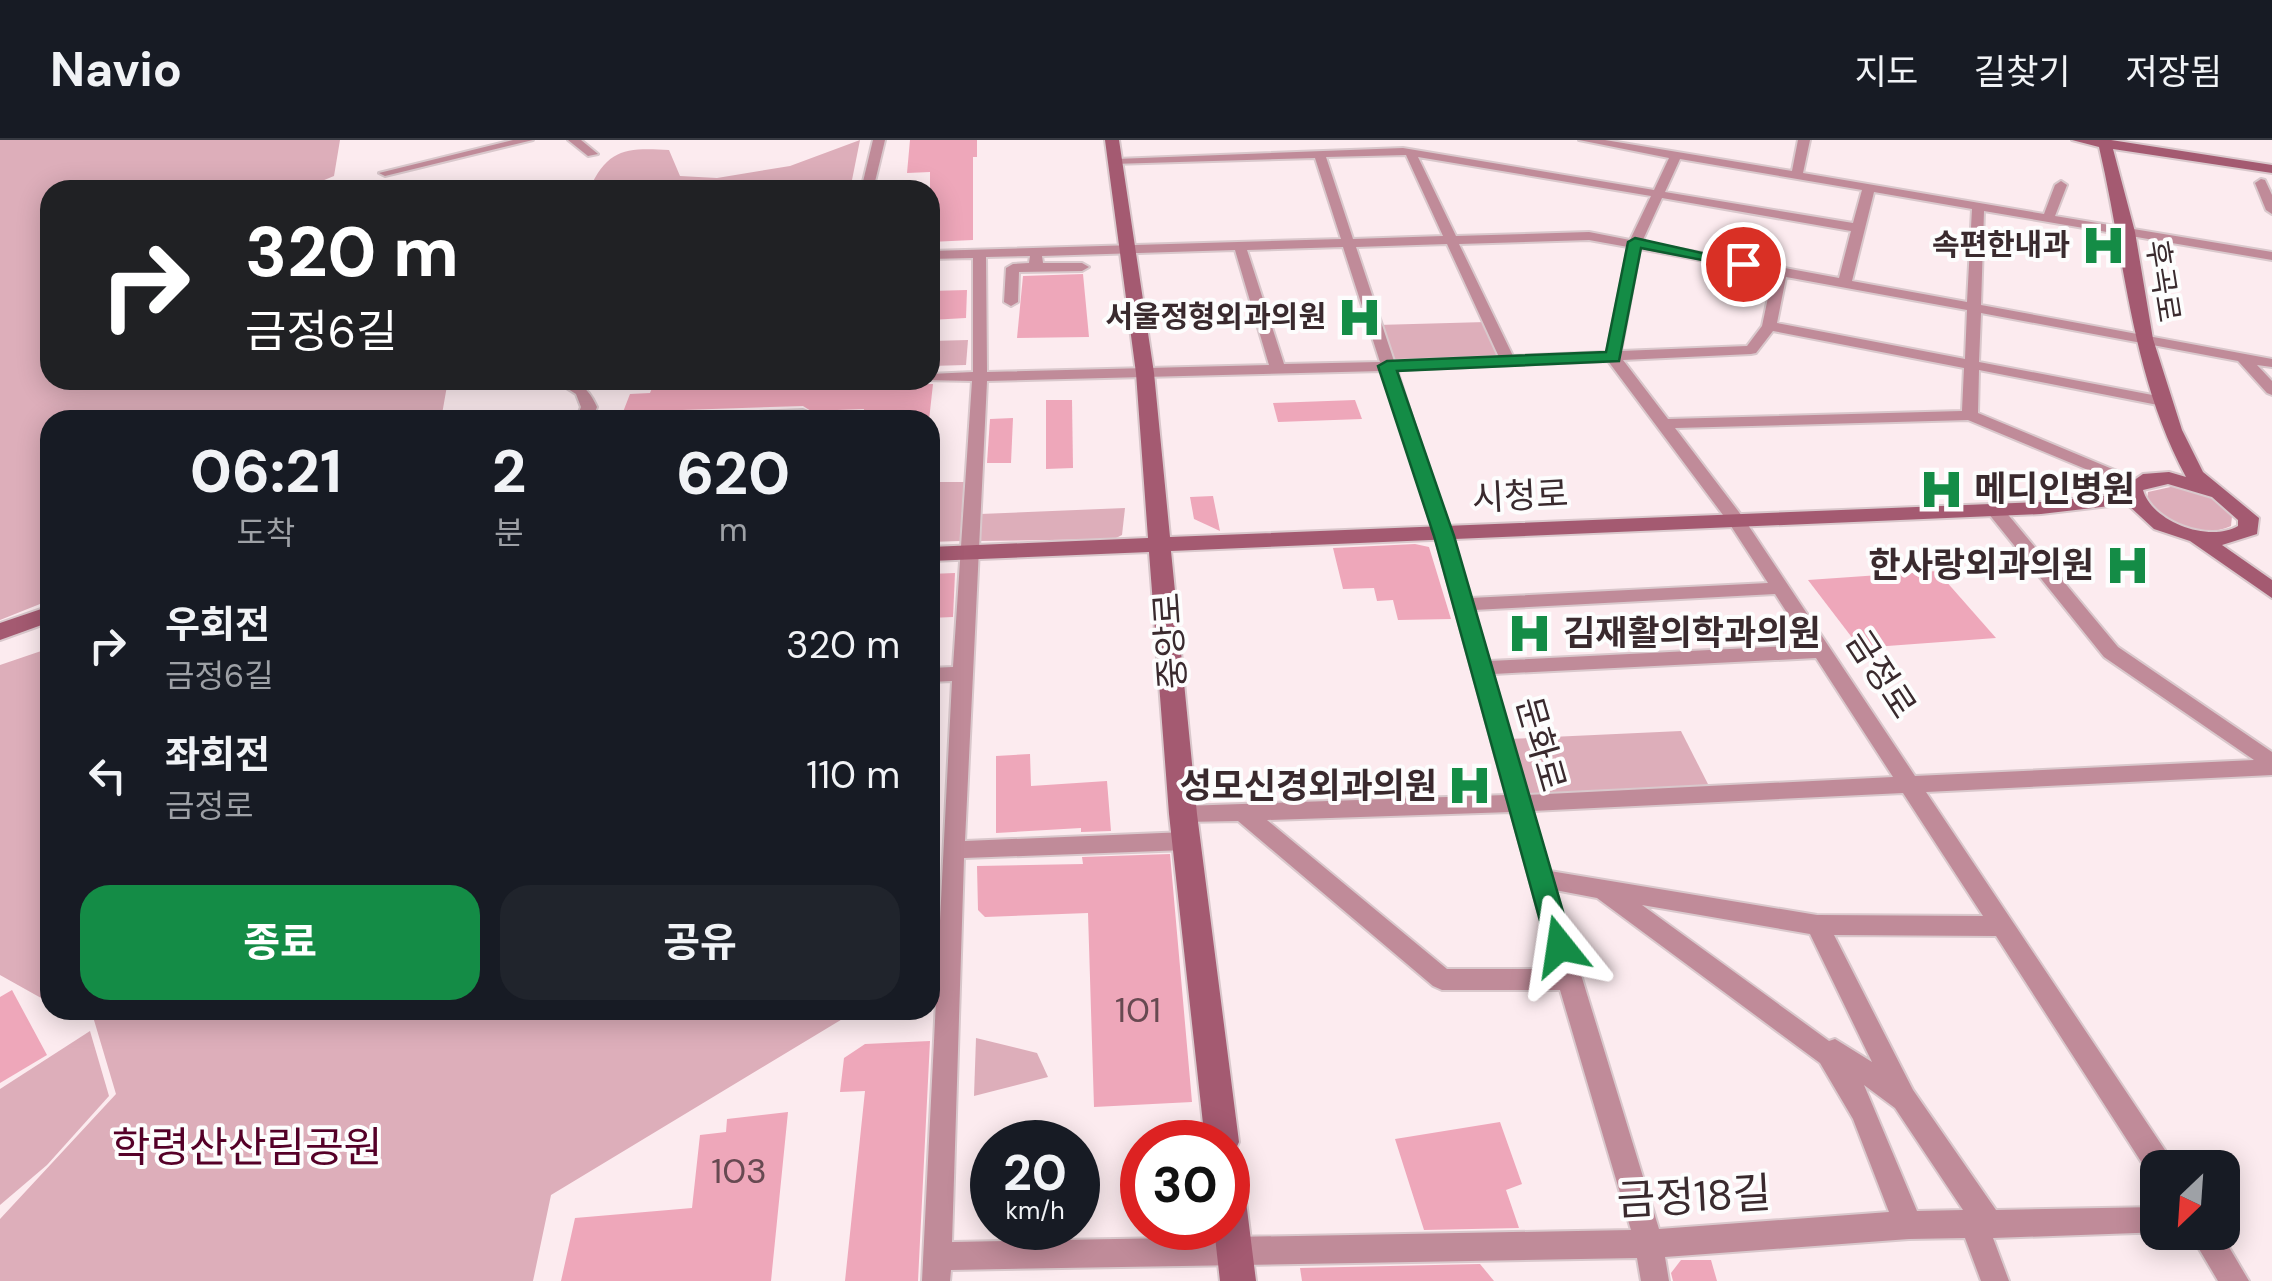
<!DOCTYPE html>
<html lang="ko">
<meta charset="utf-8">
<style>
:root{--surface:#171b24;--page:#20242c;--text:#f1f3f6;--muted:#9ea1a6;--line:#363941;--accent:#148c46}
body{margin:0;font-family:"DM Sans","Noto Sans KR",sans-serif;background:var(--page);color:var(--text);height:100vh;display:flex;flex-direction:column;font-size:38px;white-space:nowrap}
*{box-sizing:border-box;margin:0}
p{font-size:32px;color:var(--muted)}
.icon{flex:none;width:55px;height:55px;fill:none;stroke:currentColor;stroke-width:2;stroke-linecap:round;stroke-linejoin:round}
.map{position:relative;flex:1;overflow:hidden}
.drawer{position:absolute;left:40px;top:270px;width:900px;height:610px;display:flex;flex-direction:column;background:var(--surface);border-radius:30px;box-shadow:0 5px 25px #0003}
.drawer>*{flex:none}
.banner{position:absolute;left:40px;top:40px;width:900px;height:210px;border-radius:30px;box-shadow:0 5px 25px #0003;background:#202124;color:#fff;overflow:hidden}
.needle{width:65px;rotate:205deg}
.fabs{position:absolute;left:2140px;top:1010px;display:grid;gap:20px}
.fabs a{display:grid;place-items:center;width:100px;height:100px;border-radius:20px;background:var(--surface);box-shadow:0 5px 25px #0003;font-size:50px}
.speed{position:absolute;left:970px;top:980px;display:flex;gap:20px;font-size:50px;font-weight:700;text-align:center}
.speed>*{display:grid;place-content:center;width:130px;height:130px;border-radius:50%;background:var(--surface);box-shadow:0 5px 25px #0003;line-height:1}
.speed small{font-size:25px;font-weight:400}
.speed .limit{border:15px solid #d22;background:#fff;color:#111}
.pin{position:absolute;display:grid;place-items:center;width:85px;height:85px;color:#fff;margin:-42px;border:5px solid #fff;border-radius:50%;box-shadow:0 2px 10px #0007}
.me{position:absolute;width:110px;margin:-55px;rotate:345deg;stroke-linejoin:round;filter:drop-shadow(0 0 8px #0008)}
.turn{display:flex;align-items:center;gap:35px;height:210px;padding:0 40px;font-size:45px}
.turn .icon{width:130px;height:130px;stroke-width:2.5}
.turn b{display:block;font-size:70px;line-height:85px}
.eta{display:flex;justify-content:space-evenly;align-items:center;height:170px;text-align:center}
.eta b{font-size:60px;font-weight:700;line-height:70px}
.cta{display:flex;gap:20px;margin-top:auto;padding:20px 40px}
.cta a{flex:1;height:115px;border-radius:30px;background:var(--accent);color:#fff;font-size:40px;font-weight:700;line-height:115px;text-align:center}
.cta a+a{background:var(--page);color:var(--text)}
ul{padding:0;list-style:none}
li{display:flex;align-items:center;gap:30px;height:130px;padding:0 40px}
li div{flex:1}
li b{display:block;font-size:38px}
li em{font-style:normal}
header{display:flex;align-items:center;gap:60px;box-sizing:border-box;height:140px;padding:0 50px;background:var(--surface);border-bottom:2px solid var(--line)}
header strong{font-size:48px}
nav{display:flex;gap:55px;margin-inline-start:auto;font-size:35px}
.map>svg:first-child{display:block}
.green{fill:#ddaeba}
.building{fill:#eea7ba}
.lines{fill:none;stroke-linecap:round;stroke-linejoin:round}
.street-casing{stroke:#d9c8cc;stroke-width:4}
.secondary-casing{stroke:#d9c8cc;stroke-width:4}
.street{fill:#c08b99;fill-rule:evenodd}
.secondary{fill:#a45a71;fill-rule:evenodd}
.route{fill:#148c46;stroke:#0d5b2e;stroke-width:2.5}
.labels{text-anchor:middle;stroke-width:8;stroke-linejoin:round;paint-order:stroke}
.far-poi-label{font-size:30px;font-weight:bold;fill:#3a2a2e;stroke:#fdfdfd;text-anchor:end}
.far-street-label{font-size:30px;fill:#3a2a2e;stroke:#fdfdfd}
.poi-label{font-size:35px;font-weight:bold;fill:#3a2a2e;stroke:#fdfdfd;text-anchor:start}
.street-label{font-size:35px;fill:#3a2a2e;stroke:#fdfdfd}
.near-number-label{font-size:35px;fill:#674951}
.near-park-label{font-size:42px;fill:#550028;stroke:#fdfdfd}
.near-street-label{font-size:42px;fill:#3a2a2e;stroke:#fdfdfd}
</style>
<header>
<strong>Navio</strong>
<nav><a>지도</a><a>길찾기</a><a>저장됨</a></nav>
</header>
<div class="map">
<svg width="2272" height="1141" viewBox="0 0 2272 1141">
<rect width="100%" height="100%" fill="#fcebef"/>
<g class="green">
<path d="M0,0H340L334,36L300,50H50V240H448L441,280H50V460L0,480Z"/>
<path d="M860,0L850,50H589C608,8 626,8 669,10L680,36L717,38L790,26Z"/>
<path d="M1486,182L1503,219L1391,222L1377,185Z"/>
<path d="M968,200L966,225L930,226V201Z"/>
<path d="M938,342H964L960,401L930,402Z"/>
<path d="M2175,346L2212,358L2232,376L2231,386C2201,400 2167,383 2147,361L2148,352Z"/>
<path d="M1125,368L1122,395L1114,399L978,401L980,374Z"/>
<path d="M50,508V750L41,760L50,781V863L0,835V525Z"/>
<path d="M1681,591L1711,650L1530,658L1508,599Z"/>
<path d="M91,870H871L854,872L551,1055L533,1141H0V1079L116,954Z"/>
<path d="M90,891L109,956L47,1025L0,1065V949Z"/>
<path d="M976,898L1037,913L1048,937L974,956Z"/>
</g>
<g class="building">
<path d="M910,0H977V17H973V100L930,102V32L907,33Z"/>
<path d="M1083,134L1089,197L1017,198L1023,136Z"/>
<path d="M967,150L966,178L930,180V151Z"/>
<path d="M933,244L929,280H862L864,269L811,271L803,266L623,272L630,254L650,253L652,248Z"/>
<path d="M1046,260H1072L1073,328L1046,329Z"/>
<path d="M1355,260L1362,279L1278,282L1273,263Z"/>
<path d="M1013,278L1011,323H987L990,279Z"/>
<path d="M1213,356L1220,391L1194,379L1190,357Z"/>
<path d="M1415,404L1429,407L1451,479L1398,480L1393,460L1377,461L1374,448L1343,449L1333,408Z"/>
<path d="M1937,431L1996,498L1860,508L1808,440Z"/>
<path d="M955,433L953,477L930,478V434Z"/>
<path d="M1030,614L1031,646L1107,641L1111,691L1081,692V688L996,693V616Z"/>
<path d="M1170,714L1192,962L1094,967L1088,773L985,777L978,770L977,726L1083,724L1082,717Z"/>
<path d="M12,850L47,915L0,943V857Z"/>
<path d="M930,901L918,1141H845L865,951L840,952L844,918L865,904Z"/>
<path d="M788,972L771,1141H561L575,1078L692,1068L700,995L726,992L727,979Z"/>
<path d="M1500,982L1522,1044L1506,1050L1519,1088L1424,1090L1395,999Z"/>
<path d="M1681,1120H1711L1717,1141H1673L1671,1133Z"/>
<path d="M1480,1124L1494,1141H1302L1300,1128Z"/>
</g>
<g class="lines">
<defs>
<g id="street">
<path d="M513,0H533L385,36L379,33Z"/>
<path d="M568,0H581L598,14L588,16Z"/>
<path d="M873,0H885L873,50H861Z"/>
<path d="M1579,0H1605L1792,31L1798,0H1810L1803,33L2044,74L2055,45L2061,41L2067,45L2055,76L2272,112V120L1984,71L1981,165L2272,219V227L2257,225L2272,241V255L2267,253L2238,221L1981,173L1979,222L2168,258V264L2163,266L1979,230L1978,273L2141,341V347H2129L1968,280L1675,288L1742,376L1915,636L2254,620L2104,517L1988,373V365H2000L2118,507L2272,612V635L1926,652L2171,1019L2174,1028H2158V1040L2151,1037L1996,796L1834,795L1913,950L1996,1070L2158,1067V1092H2164L1993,1098L2009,1141H1981L1965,1098L1909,1099L1665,1117L1669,1141H1641L1637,1118L951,1130L950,1141H922L952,541L930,542V528L953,527L972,241L924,240H930V234L973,232V118L930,119V111L1341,99L1315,18L1112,24L1110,22L1116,19L1403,8L1654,50L1669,18ZM1406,15L1443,96L1353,99L1326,17ZM1418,17L1651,56L1630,100L1589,92L1456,96ZM1680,19L1862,50L1853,83L1665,52ZM1874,52L1972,69L1967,162L1852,141ZM1662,58L1851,91L1839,138L1642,102ZM1589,100L1628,107L1607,212L1513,216L1459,104ZM1447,104L1499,217L1394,221L1356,107ZM1343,107L1380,222L1284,224L1247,110ZM1640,109L1773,134L1762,186L1747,206L1621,211ZM1235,110L1269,225L987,232L986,117L1030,116L1029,123L1013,124L1006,128L1004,162L1011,166L1018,162L1019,132L1082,131L1089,127L1082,123H1043L1042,116ZM1786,137L1967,170L1965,219L1777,183ZM1773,191L1964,228L1962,271L1668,279L1623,220L1751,214L1756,213ZM1608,221L1729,383L1768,443L1470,458L1397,230ZM1382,231L1435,396L1506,655L1183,666L1175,668L1172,674L1175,680L1183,682L1238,681L1433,846L1442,850H1560L1631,1090L952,1102L964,718L1186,710L1194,707L1197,701L1194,695L1186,692L965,701L987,241ZM1775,454L1808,505L1489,521L1474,470ZM1816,518L1893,637L1527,655L1493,534ZM1903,653L1983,776L1817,775L1550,731L1532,671ZM1511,672L1554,829H1447L1267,680ZM1555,750L1597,758L1820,923L1853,979L1889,1072L1659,1089ZM1642,765L1810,794L1872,922L1835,899L1829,901ZM1864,945L1895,968L1963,1070L1917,1071Z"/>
<path d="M2261,39L2265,40L2272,55V74L2266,70L2255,43Z"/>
<path d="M554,240C577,240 587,245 597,267L592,280H576L581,267L576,254Z"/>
<path d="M640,240H760L753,244H647Z"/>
<path d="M791,240H876L869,244H798Z"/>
<path d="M803,270L808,272L810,280H681L689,275Z"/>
<path d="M2189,1092H2220L2249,1141H2218Z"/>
</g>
<g id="secondary">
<path d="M1105,0H1119L1154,233L1170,397L2041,362L2113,355L2143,334L2169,332L2186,337C2131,235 2125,118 2099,7L2072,0H2111L2272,25V33L2113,9L2135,92L2153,199L2182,290L2203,332L2259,378L2257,394L2222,405L2272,440V458L2190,401L2154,389L2127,364L2041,374L1171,411L1197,674L1239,1002L1234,1013L1228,1016V1002H1205L1169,674L1149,412L930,421V407L1148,398L1136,233ZM2168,344L2212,357L2238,380V386C2209,403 2152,382 2143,350Z"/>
<path d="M50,466V482L0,500V483Z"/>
<path d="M1228,1036L1240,1041L1245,1053L1256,1141H1220L1214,1088H1228Z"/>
</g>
</defs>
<use href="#street" class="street-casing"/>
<use href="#secondary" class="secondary-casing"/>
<use href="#street" class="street"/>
<use href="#secondary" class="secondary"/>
</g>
<path class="route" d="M1635,98L1751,124L1743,128L1641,108L1619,221L1397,231L1454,396L1573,806L1570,814H1550L1547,806L1434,396L1378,226L1387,221L1606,212L1628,102Z"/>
<defs>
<symbol id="hospital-bare" viewBox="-9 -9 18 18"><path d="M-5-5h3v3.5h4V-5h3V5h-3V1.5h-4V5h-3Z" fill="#148c46" stroke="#fdfdfd" stroke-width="2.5" paint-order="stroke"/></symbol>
</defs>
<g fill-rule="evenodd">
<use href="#hospital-bare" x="2072" y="74" width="63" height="63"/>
<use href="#hospital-bare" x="1328" y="146" width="63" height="63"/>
<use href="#hospital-bare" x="1910" y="318" width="63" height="63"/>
<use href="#hospital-bare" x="2096" y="394" width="63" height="63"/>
<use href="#hospital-bare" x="1498" y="462" width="63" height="63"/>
<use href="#hospital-bare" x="1438" y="614" width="63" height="63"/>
</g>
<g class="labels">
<g class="far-poi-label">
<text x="2070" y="115">속편한내과</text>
<text x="1326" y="187">서울정형외과의원</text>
</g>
<g class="far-street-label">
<text transform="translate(2163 141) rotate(81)" y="10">후곡로</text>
</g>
<g class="poi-label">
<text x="1974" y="361">메디인병원</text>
<text x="2094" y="437" text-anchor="end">한사랑외과의원</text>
<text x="1563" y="505">김재활의학과의원</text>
<text x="1437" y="658" text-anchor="end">성모신경외과의원</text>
</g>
<g class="street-label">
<text transform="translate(1520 356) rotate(-3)" y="12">시청로</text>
<text transform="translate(1170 501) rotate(-94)" y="12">중앙로</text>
<text transform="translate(1881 534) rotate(57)" y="12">금정로</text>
<text transform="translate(1541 604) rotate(74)" y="12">문화로</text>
</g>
<g class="near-number-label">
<text x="1138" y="882">101</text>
<text x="739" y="1043">103</text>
</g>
<g class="near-park-label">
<text x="247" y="1022">학령산산림공원</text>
</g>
<g class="near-street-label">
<text transform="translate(1694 1056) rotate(-3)" y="15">금정18길</text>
</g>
</g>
</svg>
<div class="fabs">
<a><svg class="needle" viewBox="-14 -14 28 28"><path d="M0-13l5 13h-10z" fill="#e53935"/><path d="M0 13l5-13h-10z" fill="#9ea1a6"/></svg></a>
</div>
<div class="speed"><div>20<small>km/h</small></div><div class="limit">30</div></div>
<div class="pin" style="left:1743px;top:124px;background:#d93025"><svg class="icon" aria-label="arrive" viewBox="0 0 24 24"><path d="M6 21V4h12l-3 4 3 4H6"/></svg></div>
<svg class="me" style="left:1560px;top:806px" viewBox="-20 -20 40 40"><path d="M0-17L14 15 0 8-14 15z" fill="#148c46" stroke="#fff" stroke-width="4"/></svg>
<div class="banner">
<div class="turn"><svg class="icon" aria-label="right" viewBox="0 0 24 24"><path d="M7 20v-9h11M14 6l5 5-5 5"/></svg><div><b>320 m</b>금정6길</div></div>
</div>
<section class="drawer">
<div class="eta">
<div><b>06:21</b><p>도착</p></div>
<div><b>2</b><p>분</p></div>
<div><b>620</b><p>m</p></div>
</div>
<ul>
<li><svg class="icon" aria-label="right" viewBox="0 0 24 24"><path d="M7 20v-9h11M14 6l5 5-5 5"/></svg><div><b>우회전</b><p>금정6길</p></div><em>320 m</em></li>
<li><svg class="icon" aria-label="left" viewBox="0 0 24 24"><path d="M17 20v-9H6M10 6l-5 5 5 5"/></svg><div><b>좌회전</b><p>금정로</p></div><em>110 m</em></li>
</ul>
<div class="cta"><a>종료</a><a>공유</a></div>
</section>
</div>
